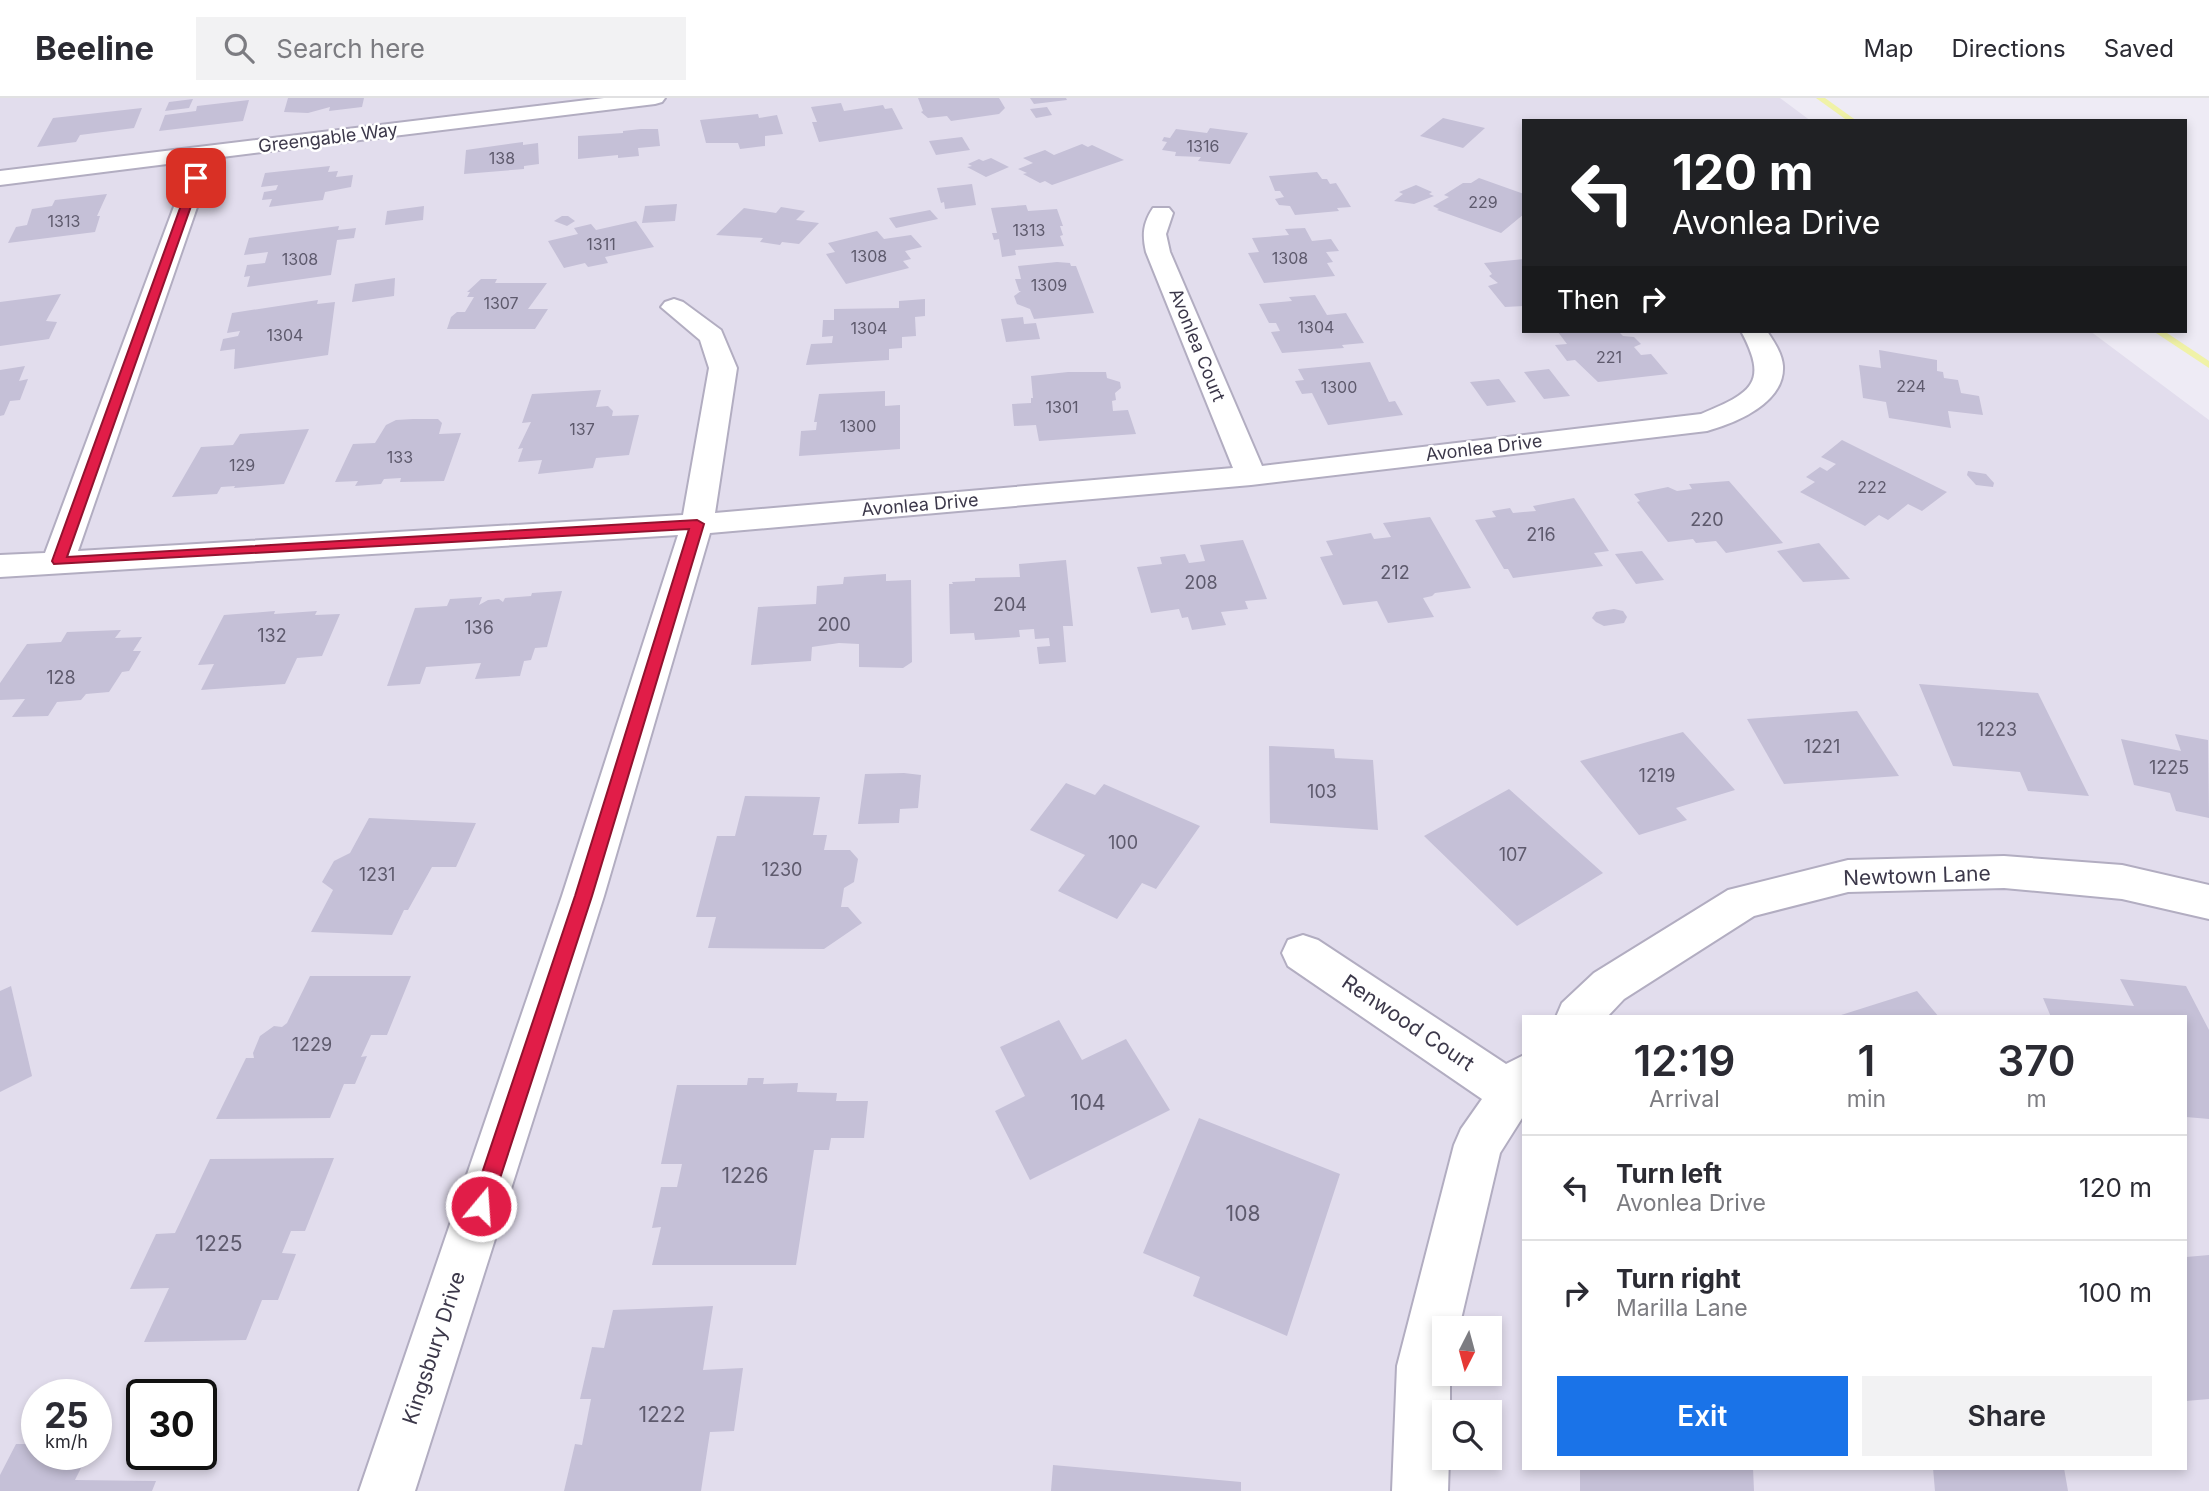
<!DOCTYPE html>
<style>
:root{--surface:#fff;--page:#f2f2f3;--text:#2b2b33;--muted:#7c7c81;--line:#e1e1e2;--accent:#1a73e8}
body{margin:0;font-family:Inter,sans-serif;background:var(--page);color:var(--text);height:100vh;display:flex;flex-direction:column;font-size:26px;white-space:nowrap}
*{box-sizing:border-box;margin:0}
p{font-size:23px;color:var(--muted)}
.icon{flex:none;width:38px;height:38px;fill:none;stroke:currentColor;stroke-width:2;stroke-linecap:round;stroke-linejoin:round}
.map{position:relative;flex:1;overflow:hidden}
.sheet{position:absolute;left:1522px;top:917px;width:665px;height:455px;display:flex;flex-direction:column;background:var(--surface);border-radius:0px;box-shadow:0 4px 10px #0003}
.sheet>*{flex:none}
.top-card{position:absolute;left:1522px;top:21px;width:665px;height:214px;border-radius:0px;box-shadow:0 4px 10px #0003;background:#202124;color:#fff;overflow:hidden}
.needle{width:46px;rotate:186deg}
.controls{position:absolute;left:1432px;top:1218px;display:grid;gap:14px}
.controls a{display:grid;place-items:center;width:70px;height:70px;border-radius:0px;background:var(--surface);box-shadow:0 4px 10px #0003;font-size:35px}
.speed{position:absolute;left:21px;top:1281px;display:flex;gap:14px;font-size:35px;font-weight:700;text-align:center}
.speed>*{display:grid;place-content:center;width:91px;height:91px;border-radius:50%;background:var(--surface);box-shadow:0 4px 10px #0003;line-height:1}
.speed small{font-size:18px;font-weight:400}
.speed .limit{border:4px solid #111;border-radius:10px;background:#fff;color:#111}
.pin{position:absolute;display:grid;place-items:center;width:60px;height:60px;color:#fff;margin:-30px;border-radius:14px;box-shadow:0 4px 10px #0006}
.me{position:absolute;width:77px;margin:-38px;rotate:18deg;stroke-linejoin:round;filter:drop-shadow(0 0 5px #0008)}
.turn{display:flex;align-items:center;gap:24px;height:147px;padding:0 35px;font-size:32px}
.turn .icon{width:91px;height:91px;stroke-width:2.5}
.turn b{display:block;font-size:49px;line-height:60px}
.then{display:flex;align-items:center;height:66px;padding:0 35px;background:#0003;gap:14px;font-size:26px}
.eta{display:flex;justify-content:space-evenly;align-items:center;height:119px;text-align:center}
.eta b{font-size:42px;font-weight:600;line-height:49px}
.cta{display:flex;gap:14px;margin-top:auto;padding:14px 35px}
.cta a{flex:1;height:80px;border-radius:0px;background:var(--accent);color:#fff;font-size:28px;font-weight:600;line-height:80px;text-align:center}
.cta a+a{background:var(--page);color:var(--text)}
ul{padding:0;list-style:none}
li{display:flex;align-items:center;gap:21px;height:105px;padding:0 35px;border-top:2px solid var(--line)}
li div{flex:1}
li b{display:block;font-size:26px}
li em{font-style:normal}
header{display:flex;align-items:center;gap:42px;box-sizing:border-box;height:98px;padding:0 35px;background:var(--surface);border-bottom:2px solid var(--line)}
header strong{font-size:33px}
nav{display:flex;gap:38px;margin-inline-start:auto;font-size:24px}
.search{width:490px;height:63px;background:var(--page);display:flex;align-items:center;gap:18px;box-sizing:border-box;padding:0 24px;border-radius:0px;color:var(--muted);font-size:26px}
.map>svg:first-child{display:block}
.residential{fill:#e2dded;fill-rule:evenodd}
.lines{fill:none;stroke-linecap:round;stroke-linejoin:round}
.stream{fill:#f0f2a7;fill-rule:evenodd}
.building{fill:#c5c0d7}
.minor-casing{stroke:#b2adc1;stroke-width:4}
.minor{fill:#fff;fill-rule:evenodd}
.route{fill:#e11d48;stroke:#92132f;stroke-width:2}
.labels{text-anchor:middle;stroke-width:5;stroke-linejoin:round;paint-order:stroke}
.far-number-label{font-size:16px;fill:#5e5a6d}
.far-street-label{font-size:18px;fill:#3c384a;stroke:#fff}
.number-label{font-size:18px;fill:#5e5a6d}
.street-label{font-size:21px;fill:#3c384a;stroke:#fff}
.near-number-label{font-size:21px;fill:#5e5a6d}
</style>
<header>
<strong>Beeline</strong>
<div class="search"><svg class="icon" aria-label="search" viewBox="0 0 24 24"><circle cx="10" cy="10" r="6"/><path d="M15 15l6 6"/></svg>Search here</div>
<nav><a>Map</a><a>Directions</a><a>Saved</a></nav>
</header>
<div class="map">
<svg width="2209" height="1393" viewBox="0 0 2209 1393">
<rect width="100%" height="100%" fill="#eeebf5"/>
<path class="residential" d="M0,0H1780L1811,23H1524V233H2090L2209,322V1393H0ZM1524,919H2186V1370H1524ZM1444,1230H1489V1276H1444ZM37,1297H96V1356H37ZM142,1297H201V1356H142ZM1444,1314H1489V1360H1444Z"/>
<g class="lines">
<g class="stream">
<path d="M1816,0H1825L1857,23H1848Z"/>
<path d="M2153,233H2164L2209,263V270Z"/>
</g>
</g>
<g class="building">
<path d="M288,0H364L362,9L329,13L330,9L308,15L284,14Z"/>
<path d="M918,0H999L1005,10L999,16L951,23L947,18L928,20L921,14L923,13Z"/>
<path d="M1030,0H1066L1067,2L1034,6Z"/>
<path d="M193,1L189,10L165,13L169,4Z"/>
<path d="M249,2L243,23L159,33L165,17L196,13L197,8Z"/>
<path d="M841,5L844,13L883,7L885,11L892,10L903,31L819,44L812,24H817L811,9Z"/>
<path d="M1047,9L1052,17L1036,20L1030,11Z"/>
<path d="M142,10L134,30L80,37L76,44L37,49L53,20Z"/>
<path d="M758,16L759,20L777,17L783,36L765,38V48L740,51L738,45H706L700,22Z"/>
<path d="M1443,20L1485,30L1463,50L1420,38Z"/>
<path d="M1210,30L1248,35L1230,66L1198,63L1201,59L1175,58L1176,54L1162,52L1167,44L1162,43L1164,39L1170,40L1176,31L1207,35Z"/>
<path d="M641,31H658L660,48L638,50L639,58L618,60V57L578,61V38L623,35V33Z"/>
<path d="M962,39L970,52L936,57L929,43Z"/>
<path d="M523,44V47L538,45L539,66L524,68V71L464,76L466,52Z"/>
<path d="M1082,46L1088,49L1092,47L1124,62L1052,87L1045,83L1040,85L1023,76L1027,75L1018,71L1033,65L1023,60L1045,52L1054,57Z"/>
<path d="M991,60L1009,69L986,79L967,69L972,68L968,66L979,61L983,63Z"/>
<path d="M330,68L328,74L338,73L336,79L353,77L351,89L325,94L323,102L269,109L272,101L262,102L264,94L276,92L278,87L261,89L265,75Z"/>
<path d="M1317,74L1322,81H1327L1330,86L1336,85L1351,109L1337,110L1339,113L1295,117L1290,108L1279,107L1275,101L1284,99L1280,93H1275L1269,78Z"/>
<path d="M1479,80L1524,96V116L1501,135L1437,112L1439,111L1433,108L1449,99L1444,97L1463,85H1471Z"/>
<path d="M972,86L976,107L945,111L944,104L941,105L937,90Z"/>
<path d="M1416,87L1432,94L1429,96L1434,98L1414,106L1394,103L1403,96L1399,94Z"/>
<path d="M107,96L97,118H100L95,134L8,145L16,129L27,127L32,111L52,108L55,102Z"/>
<path d="M677,106L675,123L642,125L645,108Z"/>
<path d="M1026,107L1028,113L1057,111L1063,128H1060L1063,137L1060,138L1064,148L1015,152L1016,157L1002,159L999,141L994,142L992,135H997L991,110Z"/>
<path d="M424,108L423,122L385,127L387,113Z"/>
<path d="M781,109L805,113L796,122L819,125L799,146L782,144L780,147L760,144L763,140L716,137L744,110L776,115Z"/>
<path d="M930,112L938,121L896,130L889,120Z"/>
<path d="M562,118H568L575,123L567,128L554,123Z"/>
<path d="M636,123L654,149L605,159L608,165L588,169L585,165L564,170L548,143L578,136L574,130L591,126L596,132Z"/>
<path d="M339,128L338,132L356,130L354,140L337,142L331,177L247,189L250,178L244,179L247,167L265,165L268,154L244,157L249,140Z"/>
<path d="M1305,130L1312,143L1331,141L1339,153L1326,154L1333,164L1327,165L1335,178L1264,185L1248,155L1259,154L1252,140L1289,137L1285,131Z"/>
<path d="M877,133L884,141L911,137L922,149L905,153L911,161L903,163L909,170L846,186L826,156L835,154L828,145Z"/>
<path d="M1524,161V208L1505,209L1488,188L1498,185L1489,178L1492,176L1484,165Z"/>
<path d="M1057,164L1070,165L1071,168H1076L1094,215L1034,221L1030,211L1017,206L1014,198L1021,193H1019L1015,181H1021L1018,168Z"/>
<path d="M395,180L394,198L352,204L355,186Z"/>
<path d="M481,181H497L495,185H547L528,211H548L535,231H447L451,219L457,214H465L474,199H467L470,194H467Z"/>
<path d="M61,196L46,223L57,224L49,241L0,248V204Z"/>
<path d="M1315,197L1327,217L1346,215L1364,245L1342,247L1344,250L1282,255L1271,234L1280,233L1276,225H1269L1259,206L1292,203L1289,199Z"/>
<path d="M925,201V218L915,219L916,238L902,239V250L889,251V262L806,267L811,246L832,245L833,238L822,239L823,222H834V211L899,210V203Z"/>
<path d="M318,202L317,206L335,204L328,257L234,271L235,251L220,253L223,241L238,238L240,233L227,235L232,215Z"/>
<path d="M1023,219L1024,226L1036,225L1040,241L1006,244L1001,221Z"/>
<path d="M1570,233H1618L1623,238L1634,239L1641,246L1634,249L1641,257L1651,256L1668,276L1598,284L1575,262L1567,263L1555,247L1567,246L1558,234Z"/>
<path d="M1879,252L1937,262V273L1943,274L1944,280L1958,282L1961,295L1979,298L1983,317L1948,313L1951,330L1889,320L1886,304L1863,300L1859,267L1881,270Z"/>
<path d="M1370,264L1389,304L1395,303L1403,317L1328,327L1312,295L1302,296L1295,283L1304,282L1298,271Z"/>
<path d="M25,268L19,283L28,281L20,302L10,303L4,317L0,318V272Z"/>
<path d="M1549,271L1570,298L1544,301L1524,274Z"/>
<path d="M1068,274H1106L1107,280L1120,284L1121,290L1115,295L1116,302L1112,303L1113,313L1128,312L1136,336L1039,343L1036,327L1014,328L1012,306L1031,305V300H1033L1031,278Z"/>
<path d="M1499,281L1516,304L1487,308L1470,284Z"/>
<path d="M601,292L596,309L608,308L613,313L612,318L639,317L629,357L596,360L593,370L538,376L542,362L518,364L523,350L518,351L531,324L522,325L532,296Z"/>
<path d="M885,293V308L900,307V351L799,358L801,333L816,332L817,324H814L819,296Z"/>
<path d="M413,321H438L442,325L439,336L461,335L444,383L400,384L401,380L384,381L381,386L355,388L358,383L335,384L353,346L375,345L386,327L396,322Z"/>
<path d="M309,331L284,386L234,390L235,388L221,389L217,396L172,399L201,349L233,347L240,336Z"/>
<path d="M1842,342L1874,358L1947,394L1922,413L1908,406L1888,422L1879,417L1865,428L1800,394L1815,384L1806,379L1820,369L1827,373L1836,366L1821,359Z"/>
<path d="M1968,373L1986,376L1994,385L1993,389L1976,387L1967,377Z"/>
<path d="M1729,383L1783,445L1726,455L1716,443L1696,445L1693,441L1668,444L1637,404L1640,403L1634,396L1668,389L1677,393L1692,391L1689,386Z"/>
<path d="M1574,400L1609,453L1594,455L1603,468L1513,480L1508,471H1504L1475,422L1496,419L1492,413L1510,410L1513,415L1536,413L1533,408Z"/>
<path d="M1430,419L1471,490L1435,495L1432,498L1423,500L1434,519L1388,525L1377,503L1343,507L1320,459L1333,457L1326,443L1371,435L1374,441L1391,439L1383,425Z"/>
<path d="M1243,442L1267,501L1245,503L1248,511L1221,514L1226,527L1192,532L1188,519L1182,520L1179,511L1151,515L1137,469L1162,466L1160,459L1185,456L1189,465L1205,463L1200,447Z"/>
<path d="M1819,445L1850,481L1803,484L1777,453Z"/>
<path d="M1642,453L1664,482L1636,486L1615,456Z"/>
<path d="M1066,462L1073,528H1063L1066,564L1039,566L1037,549L1050,548L1049,540L1035,541L1034,531L1019,532L1020,539L975,542L974,535L950,536L949,486H953L952,484L975,483V480L1020,479L1019,466Z"/>
<path d="M886,476V483L911,482L912,564L903,570L859,569V546L839,545L812,549L811,563L751,567L758,509L816,506L817,488L843,486L844,479Z"/>
<path d="M562,493L547,549L535,550L531,562L524,563L520,578L475,581L481,565L426,569L420,586L387,588L415,510L447,508L450,501L482,499L479,507L488,502L499,501L503,504L505,500L531,498L532,495Z"/>
<path d="M1614,511L1623,513L1627,519L1624,525L1604,528L1596,524L1592,520L1596,514Z"/>
<path d="M275,513L274,516L317,513L315,517L340,516L322,558L297,560L285,586L201,592L214,566L198,567L224,517Z"/>
<path d="M121,532L115,540L142,539L133,553H141L129,573L122,574L109,594L86,596L81,602L57,604L48,618L12,619L25,601L0,602V585L27,546L61,544L67,534Z"/>
<path d="M1919,586L2038,595L2089,698L2028,693L2020,674L1953,668Z"/>
<path d="M1857,613L1899,678L1784,686L1747,621Z"/>
<path d="M1683,634L1735,692L1676,710L1687,722L1639,737L1580,663Z"/>
<path d="M2175,636L2208,642L2209,720L2176,713L2170,695L2134,687L2121,641L2181,653Z"/>
<path d="M1269,648L1334,651L1335,660L1373,662L1378,732L1270,725Z"/>
<path d="M904,675L921,677L918,710L900,711L899,725L858,726L865,676Z"/>
<path d="M1066,685L1095,697L1104,686L1200,728L1156,791L1142,785L1117,821L1058,793L1085,757L1030,732Z"/>
<path d="M1509,691L1603,775L1517,828L1424,738Z"/>
<path d="M745,698L820,699L813,737H827L824,752H850L858,761L854,784L844,790L841,809H848L862,825L824,851L708,850L716,819H696L717,738H735Z"/>
<path d="M369,720L476,725L456,769H432L408,812H404L392,837L311,834L333,792L322,784L334,763L350,755Z"/>
<path d="M310,878H411L387,937H371L361,959L367,958L355,986H344L330,1020L216,1021L246,960H254L253,955L260,938L274,928L282,929L287,925Z"/>
<path d="M2120,881L2186,888L2209,932V1021L2186,1019V919H2051L2043,900L2134,908Z"/>
<path d="M11,888L32,978L0,994V893Z"/>
<path d="M1917,893L1939,919H1838V918Z"/>
<path d="M1059,922L1082,962L1126,941L1170,1012L1030,1082L995,1013L1025,998L1000,949Z"/>
<path d="M748,980H764L763,986L798,985L797,994L837,995L836,1003H868L864,1040H831L829,1052H814L796,1167H652L661,1129L652,1130L661,1089H677L682,1066H661L677,987H747Z"/>
<path d="M1199,1020L1340,1076L1287,1238L1193,1198L1200,1179L1143,1155Z"/>
<path d="M334,1060L305,1133H291L282,1155L296,1156L278,1202H262L246,1242L144,1244L169,1190L130,1191L156,1136L175,1135L210,1061Z"/>
<path d="M2209,1157V1301L2186,1303V1159Z"/>
<path d="M713,1208L703,1272L743,1270L734,1333L710,1334L701,1393H564L575,1346L582,1347L591,1301H580L592,1249L604,1250L613,1212Z"/>
<path d="M16,1346H37V1356H88L75,1382L156,1383L152,1393H0V1377Z"/>
<path d="M1053,1367L1241,1384V1393H1051Z"/>
<path d="M1580,1370H1753L1754,1393H1580Z"/>
<path d="M1933,1370H2064L2068,1393H1935Z"/>
</g>
<g class="lines">
<defs>
<g id="minor">
<path d="M604,0H665L662,4L655,6L214,60L78,453L683,417L709,270L700,242L661,209L665,204L674,201L683,204L721,232L737,270L715,415L1233,370L1146,154C1142,137 1143,125 1153,110H1169L1173,115L1166,136L1170,154L1262,368L1701,316C1752,295 1769,285 1741,233H1767C1774,244 1782,255 1783,268C1785,305 1736,325 1707,333L1251,387L710,435L604,798L415,1393H359L562,798L678,437L0,479V457L45,455L191,63L0,87V73Z"/>
<path d="M2004,758L2122,767L2209,787V821L2122,801L2004,790L1848,794L1754,818L1624,901L1607,919H1556L1562,905L1594,875L1728,792L1848,762Z"/>
<path d="M1303,837L1318,842L1506,966L1524,957V1017L1500,1055L1459,1230H1444V1276H1450V1314H1444V1360H1449L1448,1393H1392L1397,1268L1454,1047L1461,1031L1482,1001L1288,868L1282,855L1288,842Z"/>
</g>
</defs>
<use href="#minor" class="minor-casing"/>
<use href="#minor" class="minor"/>
</g>
<path class="route" d="M196,77L201,80L67,459L697,422L704,426L592,798L491,1108L488,1115L481,1118L474,1115L471,1108L575,798L689,431L54,466L52,463L191,80Z"/>
<g class="labels">
<g class="far-number-label">
<text x="1203" y="54">1316</text>
<text x="502" y="66">138</text>
<text x="1483" y="110">229</text>
<text x="64" y="129">1313</text>
<text x="1029" y="138">1313</text>
<text x="601" y="152">1311</text>
<text x="869" y="164">1308</text>
<text x="1290" y="166">1308</text>
<text x="300" y="167">1308</text>
<text x="1049" y="193">1309</text>
<text x="501" y="211">1307</text>
<text x="1316" y="235">1304</text>
<text x="869" y="236">1304</text>
<text x="285" y="243">1304</text>
<text x="1609" y="265">221</text>
<text x="1911" y="294">224</text>
<text x="1339" y="295">1300</text>
<text x="1062" y="315">1301</text>
<text x="858" y="334">1300</text>
<text x="582" y="337">137</text>
<text x="400" y="365">133</text>
<text x="242" y="373">129</text>
<text x="1872" y="395">222</text>
</g>
<g class="far-street-label">
<text transform="translate(328 40) rotate(-7)" y="6">Greengable Way</text>
<text transform="translate(1197 247) rotate(68)" y="6">Avonlea Court</text>
<text transform="translate(1484 350) rotate(-7)" y="6">Avonlea Drive</text>
<text transform="translate(920 407) rotate(-5)" y="6">Avonlea Drive</text>
</g>
<g class="number-label">
<text x="1707" y="428">220</text>
<text x="1541" y="443">216</text>
<text x="1395" y="481">212</text>
<text x="1201" y="491">208</text>
<text x="1010" y="513">204</text>
<text x="834" y="533">200</text>
<text x="479" y="536">136</text>
<text x="272" y="544">132</text>
<text x="61" y="586">128</text>
<text x="1997" y="638">1223</text>
<text x="1822" y="655">1221</text>
<text x="2169" y="676">1225</text>
<text x="1657" y="684">1219</text>
<text x="1322" y="700">103</text>
<text x="1123" y="751">100</text>
<text x="1513" y="763">107</text>
<text x="782" y="778">1230</text>
<text x="377" y="783">1231</text>
<text x="312" y="953">1229</text>
</g>
<g class="street-label">
<text transform="translate(1917 778) rotate(-2)" y="7">Newtown Lane</text>
<text transform="translate(1408 925) rotate(34)" y="7">Renwood Court</text>
<text transform="translate(434 1250) rotate(-72)" y="7">Kingsbury Drive</text>
</g>
<g class="near-number-label">
<text x="1088" y="1012">104</text>
<text x="745" y="1085">1226</text>
<text x="1243" y="1123">108</text>
<text x="219" y="1153">1225</text>
<text x="662" y="1324">1222</text>
</g>
</g>
</svg>
<div class="controls">
<a><svg class="needle" viewBox="-14 -14 28 28"><path d="M0-13l5 13h-10z" fill="#e53935"/><path d="M0 13l5-13h-10z" fill="#7c7c81"/></svg></a>
<a><svg class="icon" aria-label="search" viewBox="0 0 24 24"><circle cx="10" cy="10" r="6"/><path d="M15 15l6 6"/></svg></a>
</div>
<div class="speed"><div>25<small>km/h</small></div><div class="limit">30</div></div>
<div class="pin" style="left:196px;top:80px;background:#d93025"><svg class="icon" aria-label="arrive" viewBox="0 0 24 24"><path d="M6 21V4h12l-3 4 3 4H6"/></svg></div>
<svg class="me" style="left:481px;top:1108px" viewBox="-20 -20 40 40"><circle r="17" fill="#e11d48" stroke="#fff" stroke-width="3"/><path d="M0-11L8 9 0 5-8 9z" fill="#fff"/></svg>
<div class="top-card">
<div class="turn"><svg class="icon" aria-label="left" viewBox="0 0 24 24"><path d="M17 20v-9H6M10 6l-5 5 5 5"/></svg><div><b>120 m</b>Avonlea Drive</div></div>
<div class="then">Then<svg class="icon" aria-label="right" viewBox="0 0 24 24"><path d="M7 20v-9h11M14 6l5 5-5 5"/></svg></div>
</div>
<section class="sheet">
<div class="eta">
<div><b>12:19</b><p>Arrival</p></div>
<div><b>1</b><p>min</p></div>
<div><b>370</b><p>m</p></div>
</div>
<ul>
<li><svg class="icon" aria-label="left" viewBox="0 0 24 24"><path d="M17 20v-9H6M10 6l-5 5 5 5"/></svg><div><b>Turn left</b><p>Avonlea Drive</p></div><em>120 m</em></li>
<li><svg class="icon" aria-label="right" viewBox="0 0 24 24"><path d="M7 20v-9h11M14 6l5 5-5 5"/></svg><div><b>Turn right</b><p>Marilla Lane</p></div><em>100 m</em></li>
</ul>
<div class="cta"><a>Exit</a><a>Share</a></div>
</section>
</div>
